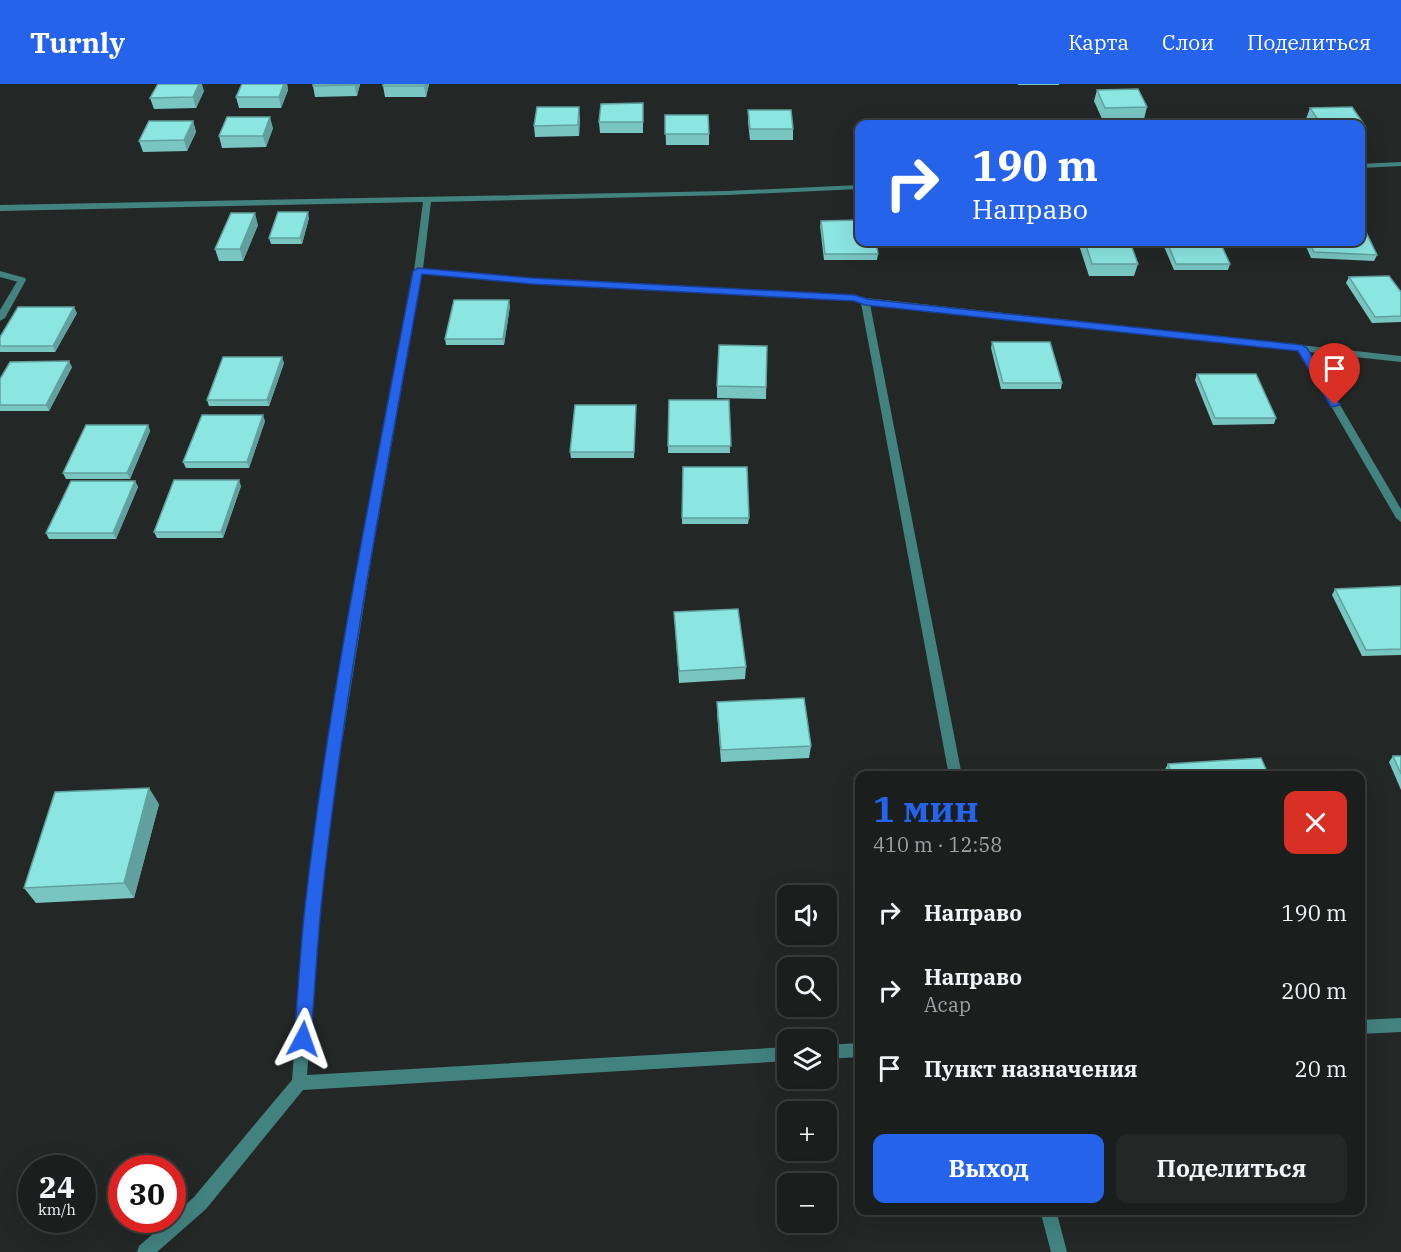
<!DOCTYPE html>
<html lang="ru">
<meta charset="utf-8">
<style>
:root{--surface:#1a1e1d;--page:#232726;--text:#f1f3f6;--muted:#9fa2a4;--line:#383c3b;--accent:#2563eb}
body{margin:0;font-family:"IBM Plex Serif",serif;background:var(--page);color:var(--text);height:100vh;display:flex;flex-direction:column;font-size:22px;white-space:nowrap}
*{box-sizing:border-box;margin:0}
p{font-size:20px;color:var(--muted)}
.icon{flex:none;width:33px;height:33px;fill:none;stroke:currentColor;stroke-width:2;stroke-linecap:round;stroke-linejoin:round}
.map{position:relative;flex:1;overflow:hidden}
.sheet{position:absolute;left:855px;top:687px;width:510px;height:444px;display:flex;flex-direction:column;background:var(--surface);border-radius:12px;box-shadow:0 6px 24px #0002,0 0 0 2px var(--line)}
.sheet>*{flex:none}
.hud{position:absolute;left:855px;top:36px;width:510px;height:126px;border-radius:12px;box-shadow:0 6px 24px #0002,0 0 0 2px var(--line);background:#2563eb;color:#fff;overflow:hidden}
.controls{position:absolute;left:777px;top:801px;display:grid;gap:12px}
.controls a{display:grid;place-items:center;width:60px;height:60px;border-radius:12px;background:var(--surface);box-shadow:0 6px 24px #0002,0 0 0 2px var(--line);font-size:30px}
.speed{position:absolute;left:18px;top:1071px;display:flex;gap:12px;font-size:30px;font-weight:700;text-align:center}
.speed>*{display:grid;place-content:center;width:78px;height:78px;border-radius:50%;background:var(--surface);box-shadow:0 6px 24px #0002,0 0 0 2px var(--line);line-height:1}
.speed small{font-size:15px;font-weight:400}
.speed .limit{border:9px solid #d22;background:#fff;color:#111}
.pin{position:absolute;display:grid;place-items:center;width:51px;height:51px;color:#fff;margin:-62px -26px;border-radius:50% 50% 50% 0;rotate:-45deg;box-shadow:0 0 6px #0007}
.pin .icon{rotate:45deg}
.me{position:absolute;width:66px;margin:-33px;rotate:4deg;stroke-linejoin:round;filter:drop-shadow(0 0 4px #0008)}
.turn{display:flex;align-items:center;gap:21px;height:126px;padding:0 18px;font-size:27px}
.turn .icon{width:78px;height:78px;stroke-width:2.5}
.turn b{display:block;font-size:42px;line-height:51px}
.round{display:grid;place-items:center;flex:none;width:63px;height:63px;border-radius:12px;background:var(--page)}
.headline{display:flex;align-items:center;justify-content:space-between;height:102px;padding:0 18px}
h1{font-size:36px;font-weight:700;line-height:45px;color:var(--accent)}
.primary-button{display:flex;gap:12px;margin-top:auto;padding:12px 18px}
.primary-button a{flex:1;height:69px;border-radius:12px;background:var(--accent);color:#fff;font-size:24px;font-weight:700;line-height:69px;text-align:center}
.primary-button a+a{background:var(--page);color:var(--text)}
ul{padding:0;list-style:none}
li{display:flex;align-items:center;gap:18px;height:78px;padding:0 18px}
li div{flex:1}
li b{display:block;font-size:22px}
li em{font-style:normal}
header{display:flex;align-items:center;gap:36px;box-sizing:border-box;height:84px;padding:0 30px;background:var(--accent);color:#fff}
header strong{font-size:28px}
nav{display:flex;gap:33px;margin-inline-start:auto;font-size:21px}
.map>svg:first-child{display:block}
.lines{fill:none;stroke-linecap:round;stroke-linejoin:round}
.lane{fill:#42827f;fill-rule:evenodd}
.street{fill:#42827f;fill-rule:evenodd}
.wall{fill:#78c5c2}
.shaded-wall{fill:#61a09e}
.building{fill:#8be5e1;stroke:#61a09e;stroke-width:1.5}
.route{fill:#2563eb;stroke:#184099;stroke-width:1.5}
</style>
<header>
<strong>Turnly</strong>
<nav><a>Карта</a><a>Слои</a><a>Поделиться</a></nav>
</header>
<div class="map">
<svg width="1401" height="1168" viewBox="0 0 1401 1168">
<rect width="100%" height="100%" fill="#232827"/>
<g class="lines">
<path class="lane" d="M22,193L26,196L5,234L0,237V226L18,196Z"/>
<g class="street">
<path d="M1401,78V82L1360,84V80Z"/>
<path d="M860,101V105L727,111L431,118L423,185L532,194L855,211L866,214L1401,272V278L1309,268L1401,425V438L1396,434L1299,267L870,220L962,692H949L861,219L854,217L532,200L422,190L372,470L338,684L320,823L307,991L788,963V977L303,1006L206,1125L157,1168H137L139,1162L169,1136H172V1133L194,1113L292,996L306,823L326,684L360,470L414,187L423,118L0,127V121L727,107Z"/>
<path d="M0,187L25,194L26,196L22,199L0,193Z"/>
<path d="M1401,934V948L1360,950V936Z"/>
<path d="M860,959V973L826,975V961Z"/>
<path d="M1040,1126H1056L1067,1168H1051Z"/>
</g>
</g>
<g class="wall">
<path d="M242,0H287L288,6L281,24H239L236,13Z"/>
<path d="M313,0H360L357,12L315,13L313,2Z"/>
<path d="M383,0H429L426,13H385L383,2Z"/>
<rect x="1018" y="0" width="41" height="1"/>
<path d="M1097,6L1147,23L1144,35H1102L1094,17Z"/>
<path d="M204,7L196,24L154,25L150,14Z"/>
<path d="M1310,24L1365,42L1361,53L1360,40H1309L1306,35Z"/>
<path d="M748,26L793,45V56H750L748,38Z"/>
<path d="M643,30V49H600L599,38Z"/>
<path d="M665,31L709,50V61H666Z"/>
<path d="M580,34L579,52L535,53L534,42Z"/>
<path d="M193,37L196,48L187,67L143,68L139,57Z"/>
<path d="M273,44L266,63L222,64L219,52Z"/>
<path d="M309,134L302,160H271L269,154Z"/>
<path d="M821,137L878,170L877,176H824L820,142Z"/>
<path d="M258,141L243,177H219L215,165Z"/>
<path d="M1078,158H1130L1138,180L1134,192H1089Z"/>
<path d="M1162,158H1220L1230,180L1228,186H1174Z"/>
<path d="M1304,158H1360L1377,171L1374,177L1311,174Z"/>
<path d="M1349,193L1401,208V238L1372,239L1346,199Z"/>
<path d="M510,222L504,261H446L445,255Z"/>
<path d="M77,229L55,268H0V253Z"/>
<path d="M992,258L1062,299L1061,305H1001L991,264Z"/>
<path d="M767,262L766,315L717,314V302Z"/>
<path d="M284,279L269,322H209L207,316Z"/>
<path d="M72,283L49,327H0V295Z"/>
<path d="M1197,290L1276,334L1274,340L1213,341L1195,296Z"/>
<path d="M669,316H729L730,369H668Z"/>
<path d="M636,321L634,374H571L570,368Z"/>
<path d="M265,337L249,384H186L183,378Z"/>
<path d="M148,341L150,347L130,395H66L63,389Z"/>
<path d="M683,383L749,434L748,440H682Z"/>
<path d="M135,397L138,403L116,455H49L46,449Z"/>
<path d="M241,402L223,454H157L154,448Z"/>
<path d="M1401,502V571L1362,572L1332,511L1335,505Z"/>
<path d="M674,528L746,583L745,595L679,599Z"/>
<path d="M717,618L811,662L809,674L721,678L717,629Z"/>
<path d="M1393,672H1401V706L1389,678Z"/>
<path d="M1168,680L1269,692L1162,691Z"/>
<path d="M159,720L134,814L36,819L24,804Z"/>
</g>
<g class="shaded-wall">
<path d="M199,0H202L204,7L196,24L193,13Z"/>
<path d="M284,0H287L288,6L281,24L279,13Z"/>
<path d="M355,0H360L357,12L354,1Z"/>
<path d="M425,0H429L426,13L424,2Z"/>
<path d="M579,23L580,34L579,52L578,41Z"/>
<path d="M270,33L273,44L266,63L263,52Z"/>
<path d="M193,37L196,48L187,67L184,56Z"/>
<path d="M308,128L309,134L302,160L300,154Z"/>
<path d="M255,129L258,141L243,177L240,165Z"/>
<path d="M509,216L510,222L504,261L503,255Z"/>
<path d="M74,223L77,229L55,268L53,262Z"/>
<path d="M282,273L284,279L269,322L267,316Z"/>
<path d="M69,277L72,283L49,327L46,321Z"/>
<path d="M263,331L265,337L249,384L247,378Z"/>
<path d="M148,341L150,347L130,395L127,389Z"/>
<path d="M239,396L241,402L223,454L221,448Z"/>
<path d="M135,397L138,403L116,455L113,449Z"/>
<path d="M149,704L159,720L134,814L124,799Z"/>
</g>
<g class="building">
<path d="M158,0H199L193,13L150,14Z"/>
<path d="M242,0H284L279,13H236Z"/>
<path d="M313,0H355L354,1L313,2Z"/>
<path d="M383,0H425L424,2H383Z"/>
<path d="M1138,5L1147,23L1105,24L1097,6Z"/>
<path d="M643,19V38H599L601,20Z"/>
<path d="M537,23H579L578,41L534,42Z"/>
<path d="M1352,23L1365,42H1360V40H1321L1310,24Z"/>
<path d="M748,26H791L793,45H750Z"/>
<path d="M665,31H708L709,50H665Z"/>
<path d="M227,33H270L263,52H219Z"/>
<path d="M1060,36L1062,40H1018L1017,37Z"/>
<path d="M149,37H193L184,56L139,57Z"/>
<path d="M278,128H308L300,154H269Z"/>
<path d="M231,129H255L240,165H215Z"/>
<path d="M860,136V158H876L878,170H825L821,137Z"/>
<path d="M1360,144H1364L1377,171L1314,168L1309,158H1360Z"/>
<path d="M1085,158H1130L1138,180H1092Z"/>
<path d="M1167,158H1220L1230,180H1176Z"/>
<path d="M1389,192L1401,208V232L1375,233L1349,193Z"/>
<path d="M454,216H509L503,255H445Z"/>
<path d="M18,223H74L53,262H0V253Z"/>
<path d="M992,258H1050L1062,299H1003Z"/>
<path d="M719,261L767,262L766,303L717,302Z"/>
<path d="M223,273H282L267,316H207Z"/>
<path d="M69,277L46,321H0V295L10,278Z"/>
<path d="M1197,290H1256L1276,334H1215Z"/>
<path d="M669,316H729L731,362H668Z"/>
<path d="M575,321H636L634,368H570Z"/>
<path d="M202,331H263L247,378H183Z"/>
<path d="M86,341H148L127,389H63Z"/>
<path d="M683,383H747L749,434H682Z"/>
<path d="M174,396H239L221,448H154Z"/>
<path d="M71,397H135L113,449H46Z"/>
<path d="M1401,502V565L1366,566L1335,505Z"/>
<path d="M738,525L746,583L679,587L674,528Z"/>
<path d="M804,614L811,662L721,666L717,618Z"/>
<path d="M1393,672H1401V690Z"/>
<path d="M1261,674L1269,692H1172L1168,680Z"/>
<path d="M149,704L124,799L24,804L55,708Z"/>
</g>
<path class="route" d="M418,184L532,194L855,211L867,215L1302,261L1307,264L1340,321L1331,323L1298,267L865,221L854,217L532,200L422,190C384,400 343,611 321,823C317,867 314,911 311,955L309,960L303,963L297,960L294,955C298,911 300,867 305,823C329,610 373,398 413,187Z"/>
</svg>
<div class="controls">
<a><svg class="icon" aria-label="sound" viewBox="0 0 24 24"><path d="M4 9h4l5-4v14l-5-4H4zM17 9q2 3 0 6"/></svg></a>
<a><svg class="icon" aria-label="search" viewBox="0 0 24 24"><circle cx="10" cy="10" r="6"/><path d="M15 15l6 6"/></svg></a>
<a><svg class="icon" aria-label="layers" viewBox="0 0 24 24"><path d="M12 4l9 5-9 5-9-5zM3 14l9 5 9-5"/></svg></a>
<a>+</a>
<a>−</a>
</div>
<div class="speed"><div>24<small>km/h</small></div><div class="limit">30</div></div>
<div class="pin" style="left:1335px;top:321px;background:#d93025"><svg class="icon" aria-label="arrive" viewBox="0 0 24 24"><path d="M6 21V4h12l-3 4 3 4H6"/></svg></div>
<svg class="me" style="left:303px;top:955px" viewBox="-20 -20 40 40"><path d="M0-17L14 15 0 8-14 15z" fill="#2563eb" stroke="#fff" stroke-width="4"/></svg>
<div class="hud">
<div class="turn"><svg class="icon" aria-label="right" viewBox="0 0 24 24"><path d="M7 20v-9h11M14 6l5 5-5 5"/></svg><div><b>190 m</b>Направо</div></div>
</div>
<section class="sheet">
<div class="headline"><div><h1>1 мин</h1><p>410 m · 12:58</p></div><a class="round" style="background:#d93025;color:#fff"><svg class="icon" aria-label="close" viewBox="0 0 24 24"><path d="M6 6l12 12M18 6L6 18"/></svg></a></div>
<ul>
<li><svg class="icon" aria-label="right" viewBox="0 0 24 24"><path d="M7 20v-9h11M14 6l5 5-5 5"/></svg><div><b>Направо</b></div><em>190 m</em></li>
<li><svg class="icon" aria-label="right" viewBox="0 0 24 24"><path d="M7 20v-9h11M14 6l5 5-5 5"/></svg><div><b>Направо</b><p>Асар</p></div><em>200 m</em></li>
<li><svg class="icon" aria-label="arrive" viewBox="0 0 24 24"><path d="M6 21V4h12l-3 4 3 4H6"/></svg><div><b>Пункт назначения</b></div><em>20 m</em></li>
</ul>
<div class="primary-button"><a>Выход</a><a>Поделиться</a></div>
</section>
</div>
